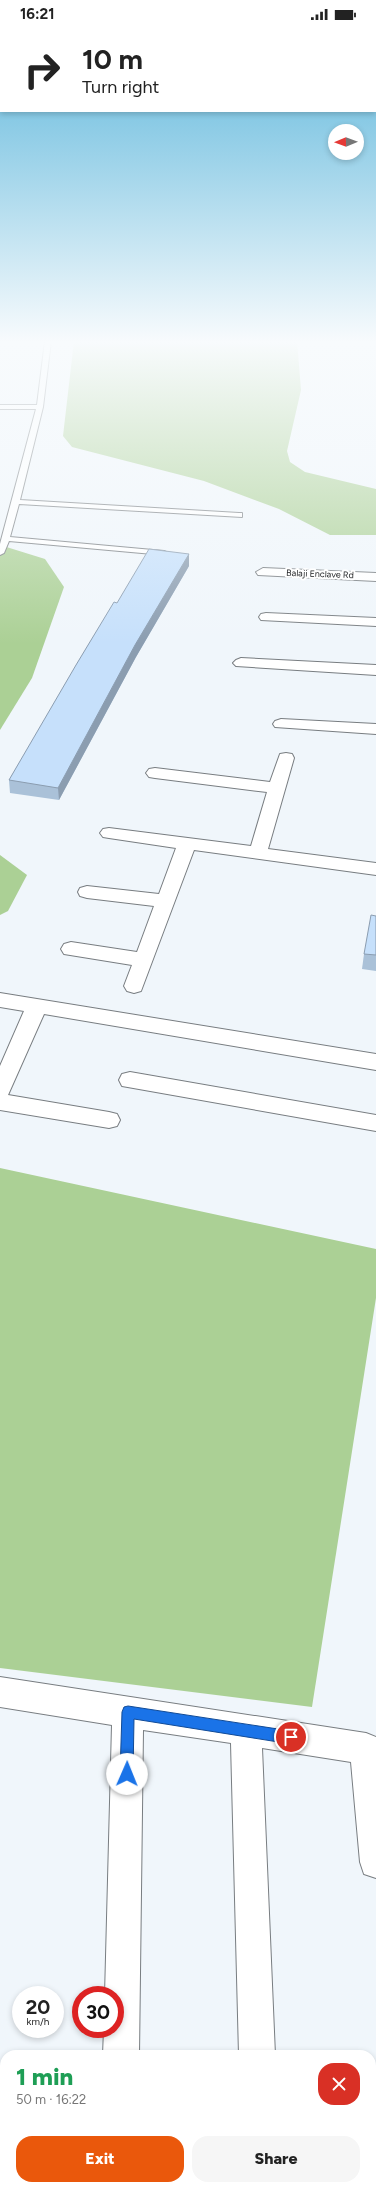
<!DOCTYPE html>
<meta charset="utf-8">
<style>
:root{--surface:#fff;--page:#f6f6f6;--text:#222;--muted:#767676;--accent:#ea580c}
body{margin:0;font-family:Figtree,sans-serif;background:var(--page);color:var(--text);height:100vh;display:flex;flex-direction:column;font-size:15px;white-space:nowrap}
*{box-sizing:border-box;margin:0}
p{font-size:13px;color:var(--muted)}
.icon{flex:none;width:22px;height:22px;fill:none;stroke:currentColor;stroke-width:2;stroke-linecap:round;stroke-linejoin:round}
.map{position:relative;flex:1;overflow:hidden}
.sheet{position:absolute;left:0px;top:2022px;width:376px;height:140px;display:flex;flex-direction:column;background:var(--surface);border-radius:16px 16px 0 0;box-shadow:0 2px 6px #0003}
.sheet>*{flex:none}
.banner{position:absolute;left:0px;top:0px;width:376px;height:84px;box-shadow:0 2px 6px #0003;background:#fff;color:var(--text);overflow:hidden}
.needle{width:26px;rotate:269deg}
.buttons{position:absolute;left:328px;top:96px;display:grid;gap:8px}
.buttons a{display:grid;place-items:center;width:36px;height:36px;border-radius:50%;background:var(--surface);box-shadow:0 2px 6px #0003;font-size:20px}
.speed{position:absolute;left:12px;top:1958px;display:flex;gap:8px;font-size:20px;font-weight:700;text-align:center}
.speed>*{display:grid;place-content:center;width:52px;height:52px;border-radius:50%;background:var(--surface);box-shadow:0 2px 6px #0003;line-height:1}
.speed small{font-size:10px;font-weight:400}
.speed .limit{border:6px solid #d22;background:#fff;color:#111}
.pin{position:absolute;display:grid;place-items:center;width:34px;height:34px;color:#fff;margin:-17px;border:2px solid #fff;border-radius:50%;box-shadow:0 1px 4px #0007}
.me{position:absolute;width:44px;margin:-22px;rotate:1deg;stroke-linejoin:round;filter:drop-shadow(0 0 3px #0008)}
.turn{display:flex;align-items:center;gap:14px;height:84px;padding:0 16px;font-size:18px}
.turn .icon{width:52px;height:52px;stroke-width:2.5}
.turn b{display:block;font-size:28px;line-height:34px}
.round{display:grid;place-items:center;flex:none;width:42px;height:42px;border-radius:16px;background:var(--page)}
.overview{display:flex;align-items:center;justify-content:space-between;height:68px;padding:0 16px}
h1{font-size:24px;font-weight:800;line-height:30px;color:#1e9e55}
.action{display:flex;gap:8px;margin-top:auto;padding:8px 16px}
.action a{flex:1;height:46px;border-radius:16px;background:var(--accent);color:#fff;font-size:16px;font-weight:800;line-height:46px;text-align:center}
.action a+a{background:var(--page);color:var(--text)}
.status{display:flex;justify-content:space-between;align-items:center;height:28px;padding:0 20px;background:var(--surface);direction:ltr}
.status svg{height:11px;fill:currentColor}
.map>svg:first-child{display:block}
.green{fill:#abd095}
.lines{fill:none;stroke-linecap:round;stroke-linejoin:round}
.service-casing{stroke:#787d81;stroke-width:2}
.minor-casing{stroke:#787d81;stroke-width:2}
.service{fill:#fff;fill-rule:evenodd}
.minor{fill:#fff;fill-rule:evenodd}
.wall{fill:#aac1d8}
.shaded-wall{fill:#8b9db0}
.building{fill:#c6e0fb;stroke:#8b9db0}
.route{fill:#1a73e8;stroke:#114b97}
.labels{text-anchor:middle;stroke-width:4;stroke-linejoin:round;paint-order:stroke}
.far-street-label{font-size:9px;fill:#222426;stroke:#fff}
</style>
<div class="status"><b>16:21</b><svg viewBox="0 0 49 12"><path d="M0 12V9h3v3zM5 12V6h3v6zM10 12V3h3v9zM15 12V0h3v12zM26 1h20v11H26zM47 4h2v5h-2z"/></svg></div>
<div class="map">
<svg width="376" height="2162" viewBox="0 0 376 2162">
<rect width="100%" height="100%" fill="#f0f6fb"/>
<g class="green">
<path d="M74,313H297L301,362L287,423L290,434L305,444L376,461V507H330L279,481L204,453L72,419L63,408Z"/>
<path d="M0,517L45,531L64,559L32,650L0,702Z"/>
<path d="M0,827L27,847L8,883L0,887Z"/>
<path d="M0,1140L376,1221V1270L312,1679L0,1640Z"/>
</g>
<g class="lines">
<defs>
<path id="service" d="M45,313H51L43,379L20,472L239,485H242V489L19,476L10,509L164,523L168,525L164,527L9,513L4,525L0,527V516L36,381H0V377H37Z"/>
<g id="minor">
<path d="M263,540L376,545V553L258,547L256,544Z"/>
<path d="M266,585L376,590V598L261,592L259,589L261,586Z"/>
<path d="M241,630L376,637V647L236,638L233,635L236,632Z"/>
<path d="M281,691L376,696V706L275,699L273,696L275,693Z"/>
<path d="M286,725L292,726L294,730L268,821L376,835V847L194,822L141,963L134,965L127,963L124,958L132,937L64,926L61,921L64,916L71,914L137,924L154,878L87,870L80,868L78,864L80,860L87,858L159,866L176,820L109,810L103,809L100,805L103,801L109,800L251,818L267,764L155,750L149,749L146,745L149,741L155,740L270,754L280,726Z"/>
<path d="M0,965L376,1026V1042L44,986L8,1067L109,1084L117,1086L120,1092L117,1098L109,1100L0,1082V1038L24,983L0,979Z"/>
<path d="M130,1044L376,1087V1103L122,1058L119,1052L122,1046Z"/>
<path d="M0,1649L366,1705L376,1709V1850L364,1846L360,1834L351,1734L262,1720L275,2027H239L231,1715L143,1702L139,2027H103L104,2001H115V1967H105L112,1697L0,1679Z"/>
<path d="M100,2157H138L137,2162H99Z"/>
<rect x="243" y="2157" width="38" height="5"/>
</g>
</defs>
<use href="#service" class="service-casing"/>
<use href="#minor" class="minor-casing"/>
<use href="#service" class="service"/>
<use href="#minor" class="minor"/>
</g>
<g class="wall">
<path d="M189,526V538L136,629L59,772L10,765L9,752L117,575Z"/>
<path d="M376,888V943L362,941L364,926Z"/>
</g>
<path class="shaded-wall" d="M189,526V538L136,629L59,772L58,760L135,617Z"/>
<g class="building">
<path d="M149,521L189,526L135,617L58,760L9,752L76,637L114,574L117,575Z"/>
<path d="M371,887L376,888V927L364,926Z"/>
</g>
<linearGradient id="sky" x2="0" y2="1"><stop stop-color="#5cb6db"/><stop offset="0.51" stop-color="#f8fbfd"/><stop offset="1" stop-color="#f8fbfd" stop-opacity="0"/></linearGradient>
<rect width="376" height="616" fill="url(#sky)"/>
<path class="route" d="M128,1678L291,1703L296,1705L298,1709L296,1714L291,1716L134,1691L133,1746L132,1751L127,1753L122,1751L120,1746L122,1684L124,1679Z"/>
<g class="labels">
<g class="far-street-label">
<text transform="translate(320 546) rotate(2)" y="3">Balaji Enclave Rd</text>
</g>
</g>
</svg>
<div class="buttons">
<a><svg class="needle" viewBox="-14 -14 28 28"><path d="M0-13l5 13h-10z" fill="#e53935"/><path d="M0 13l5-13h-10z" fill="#767676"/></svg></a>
</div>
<div class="speed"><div>20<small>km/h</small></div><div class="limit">30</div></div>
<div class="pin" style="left:291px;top:1709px;background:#d93025"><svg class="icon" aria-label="arrive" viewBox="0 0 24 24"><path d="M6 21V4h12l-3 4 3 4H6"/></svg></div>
<svg class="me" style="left:127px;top:1746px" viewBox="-20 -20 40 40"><circle r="19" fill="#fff"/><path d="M0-13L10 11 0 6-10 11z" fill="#1a73e8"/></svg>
<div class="banner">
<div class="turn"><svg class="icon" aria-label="right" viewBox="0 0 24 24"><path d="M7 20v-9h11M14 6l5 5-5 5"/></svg><div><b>10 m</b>Turn right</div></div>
</div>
<section class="sheet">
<div class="overview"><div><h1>1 min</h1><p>50 m · 16:22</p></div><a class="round" style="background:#d93025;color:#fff"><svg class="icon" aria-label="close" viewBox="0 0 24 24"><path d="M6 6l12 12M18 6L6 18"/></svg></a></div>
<div class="action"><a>Exit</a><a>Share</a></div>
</section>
</div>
